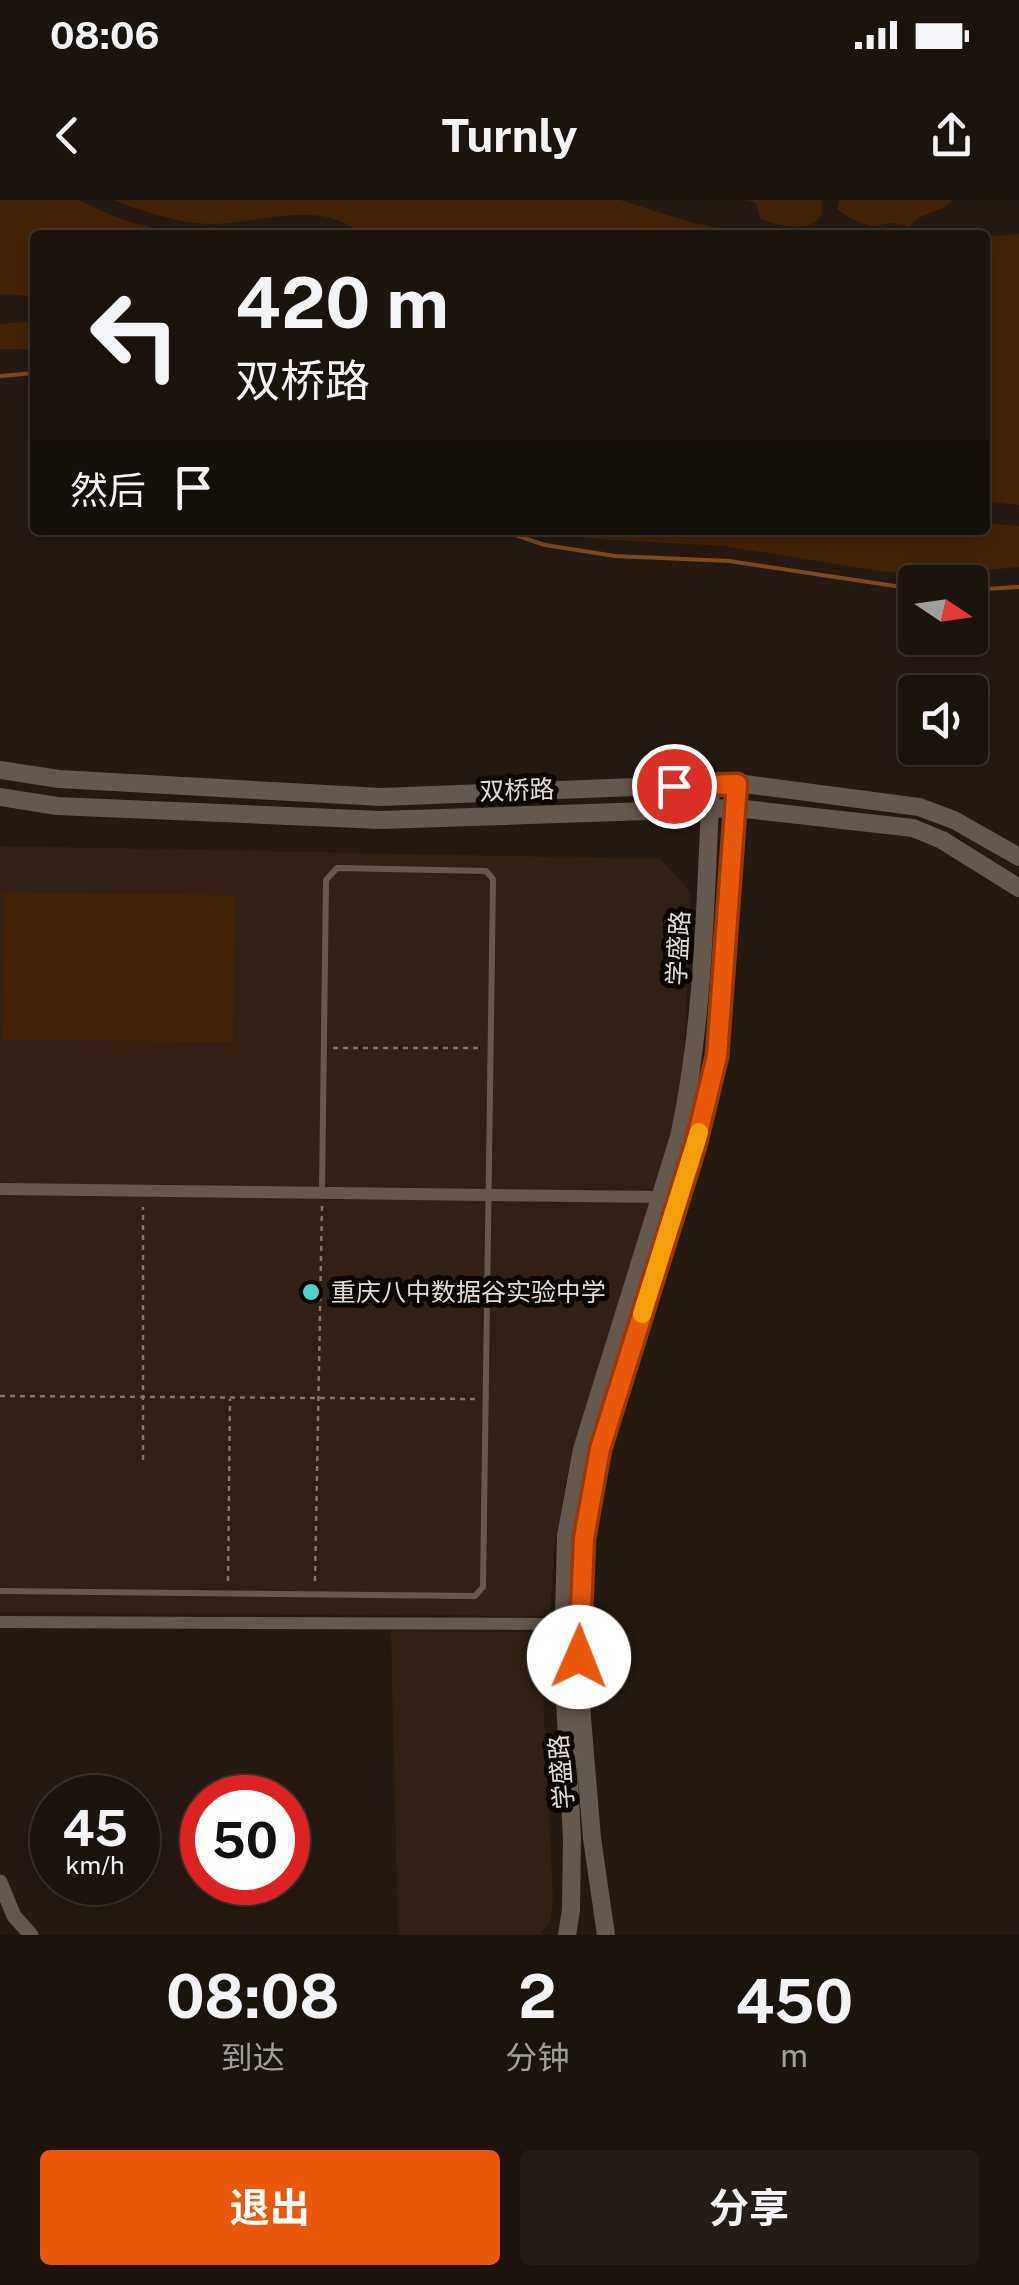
<!DOCTYPE html>
<html lang="zh">
<meta charset="utf-8">
<style>
:root{--surface:#1b140d;--page:#241d16;--text:#f1f3f6;--muted:#a09e9d;--line:#39332e;--accent:#ea580c}
body{margin:0;font-family:"Public Sans","Noto Sans SC",sans-serif;background:var(--page);color:var(--text);height:100vh;display:flex;flex-direction:column;font-size:38px;white-space:nowrap}
*{box-sizing:border-box;margin:0}
p{font-size:32px;color:var(--muted)}
.icon{flex:none;width:55px;height:55px;fill:none;stroke:currentColor;stroke-width:2;stroke-linecap:round;stroke-linejoin:round}
.map{position:relative;height:1735px;overflow:hidden}
.side{display:flex;flex-direction:column;background:var(--surface);flex:1}
.side>*{flex:none}
.banner{position:absolute;left:30px;top:30px;width:960px;height:305px;border-radius:10px;box-shadow:0 5px 15px #0003,0 0 0 2px var(--line);background:#1b140d;color:var(--text);overflow:hidden}
.needle{width:65px;rotate:103deg}
.tools{position:absolute;left:898px;top:365px;display:grid;gap:20px}
.tools a{display:grid;place-items:center;width:90px;height:90px;border-radius:10px;background:var(--surface);box-shadow:0 5px 15px #0003,0 0 0 2px var(--line);font-size:50px}
.speed{position:absolute;left:30px;top:1575px;display:flex;gap:20px;font-size:50px;font-weight:700;text-align:center}
.speed>*{display:grid;place-content:center;width:130px;height:130px;border-radius:50%;background:var(--surface);box-shadow:0 5px 15px #0003,0 0 0 2px var(--line);line-height:1}
.speed small{font-size:25px;font-weight:400}
.speed .limit{border:15px solid #d22;background:#fff;color:#111}
.pin{position:absolute;display:grid;place-items:center;width:85px;height:85px;color:#fff;margin:-42px;border:5px solid #fff;border-radius:50%;box-shadow:0 2px 10px #0007}
.me{position:absolute;width:110px;margin:-55px;rotate:1deg;stroke-linejoin:round;filter:drop-shadow(0 0 8px #0008)}
.turn{display:flex;align-items:center;gap:35px;height:210px;padding:0 40px;font-size:45px}
.turn .icon{width:130px;height:130px;stroke-width:2.5}
.turn b{display:block;font-size:70px;line-height:85px}
.then{display:flex;align-items:center;height:95px;padding:0 40px;background:#0003;gap:20px;font-size:38px}
.eta{display:flex;justify-content:space-evenly;align-items:center;height:170px;text-align:center}
.eta b{font-size:60px;font-weight:700;line-height:70px}
.primary-button{display:flex;gap:20px;margin-top:auto;padding:20px 40px}
.primary-button a{flex:1;height:115px;border-radius:10px;background:var(--accent);color:#fff;font-size:40px;font-weight:700;line-height:115px;text-align:center}
.primary-button a+a{background:var(--page);color:var(--text)}
.status{display:flex;justify-content:space-between;align-items:center;height:70px;padding:0 50px;background:var(--surface);direction:ltr}
.status svg{height:28px;fill:currentColor}
header{display:flex;justify-content:space-between;align-items:center;height:130px;padding:0 40px;background:var(--surface);font-size:45px;font-weight:700}
.map>svg:first-child{display:block}
.built{fill:#312114}
.green{fill:#422204}
.lines{fill:none;stroke-linecap:round;stroke-linejoin:round}
.stream{stroke:#804a17;stroke-width:4}
.path{stroke:#807770;stroke-width:2.5;stroke-dasharray:5 5;stroke-linecap:butt}
.service{stroke:#65584e;stroke-width:6}
.minor{stroke:#65584e;stroke-width:12}
.tertiary{stroke:#65584e;stroke-width:15}
.secondary{stroke:#65584e;stroke-width:18}
.route-casing{stroke:#983908;stroke-width:25}
.route{stroke:#ea580c;stroke-width:18}
.slow{stroke:#f59e0b;stroke-width:18}
.poi-dot{fill:#52cdcd;stroke:#0a0604;stroke-width:4}
.labels{text-anchor:middle;stroke-width:10;stroke-linejoin:round;paint-order:stroke}
.street-label{font-size:25px;fill:#e2dad4;stroke:#0a0604}
.poi-label{font-size:25px;fill:#e2dad4;stroke:#0a0604;text-anchor:start}
</style>
<div class="status"><b>08:06</b><svg viewBox="0 0 49 12"><path d="M0 12V9h3v3zM5 12V6h3v6zM10 12V3h3v9zM15 12V0h3v12zM26 1h20v11H26zM47 4h2v5h-2z"/></svg></div>
<header><svg class="icon" aria-label="back" viewBox="0 0 24 24"><path d="M15 5l-7 7 7 7"/></svg>Turnly<svg class="icon" aria-label="share" viewBox="0 0 24 24"><path d="M12 15V3M7 8l5-5 5 5M5 13v7h14v-7"/></svg></header>
<div class="map">
<svg width="1019" height="1735" viewBox="0 0 1019 1735">
<rect width="100%" height="100%" fill="#241a11"/>
<g class="built">
<path d="M0,646L661,659L691,693L683,877L671,934L572,1250L554,1349L550,1416L0,1412Z"/>
<path d="M391,1431L540,1432L553,1698L550,1721L540,1735H398Z"/>
</g>
<g class="green">
<path d="M0,0H78L115,17L179,35H35V96L0,94Z"/>
<path d="M113,0H620L683,20L746,35H362C324,0 271,20 219,24C185,26 145,12 113,0Z"/>
<path d="M743,0H822C821,6 823,12 820,17C811,33 774,25 761,19L755,2Z"/>
<path d="M839,0H953L941,9L918,18L909,27C885,18 884,29 868,25C857,23 846,15 837,9Z"/>
<path d="M1019,34V305L985,301V37Z"/>
<path d="M35,121V149H0V124Z"/>
<path d="M985,323L1019,326V367L949,374L886,372L724,346L594,339L554,330H985Z"/>
<path d="M4,693L235,695L233,842L3,840Z"/>
</g>
<g class="lines">
<g class="stream">
<path d="M0,176L35,173"/>
<path d="M500,330L545,345L615,356L729,361L915,389"/>
<path d="M970,390L1019,387"/>
</g>
<g class="path">
<path d="M333,848H480"/>
<path d="M0,1196L475,1199"/>
<path d="M143,1260V1007"/>
<path d="M228,1381L230,1199"/>
<path d="M315,1381L322,1005"/>
</g>
<path class="service" d="M0,1391L475,1396L483,1387L493,679L486,671L337,668L326,680L322,992"/>
<g class="minor">
<path d="M0,989L660,997"/>
<path d="M0,1422L563,1424"/>
</g>
<path class="tertiary" d="M0,1682L14,1716L31,1735"/>
<g class="secondary">
<path d="M0,570L59,579L381,597L737,583L919,607L954,620L1019,657"/>
<path d="M0,597L57,606L381,620L736,608L913,628L942,640L1019,688"/>
<path d="M567,1735L571,1710L572,1639L563,1460L566,1336L582,1249L679,937C704,821 705,703 711,584"/>
<path d="M606,1735L592,1638L582,1518L579,1457L584,1339L600,1249L695,946L717,856L737,583"/>
</g>
</g>
<g class="lines">
<defs>
<path id="route" d="M579,1457L584,1338L600,1249L695,946L717,856L737,584L674,586"/>
</defs>
<use href="#route" class="route-casing"/>
<use href="#route" class="route"/>
<path class="slow" d="M642,1114L699,932"/>
</g>
<circle class="poi-dot" cx="311" cy="1092" r="10"/>
<g class="labels">
<g class="street-label">
<text transform="translate(517 590) rotate(-2)" y="9">双桥路</text>
<text transform="translate(678 748) rotate(-87)" y="9">学盛路</text>
<text transform="translate(561 1572) rotate(-95)" y="9">学盛路</text>
</g>
<g class="poi-label">
<text x="331" y="1101">重庆八中数据谷实验中学</text>
</g>
</g>
</svg>
<div class="tools">
<a><svg class="needle" viewBox="-14 -14 28 28"><path d="M0-13l5 13h-10z" fill="#e53935"/><path d="M0 13l5-13h-10z" fill="#a09e9d"/></svg></a>
<a><svg class="icon" aria-label="sound" viewBox="0 0 24 24"><path d="M4 9h4l5-4v14l-5-4H4zM17 9q2 3 0 6"/></svg></a>
</div>
<div class="speed"><div>45<small>km/h</small></div><div class="limit">50</div></div>
<div class="pin" style="left:674px;top:586px;background:#d93025"><svg class="icon" aria-label="arrive" viewBox="0 0 24 24"><path d="M6 21V4h12l-3 4 3 4H6"/></svg></div>
<svg class="me" style="left:579px;top:1457px" viewBox="-20 -20 40 40"><circle r="19" fill="#fff"/><path d="M0-13L10 11 0 6-10 11z" fill="#ea580c"/></svg>
<div class="banner">
<div class="turn"><svg class="icon" aria-label="left" viewBox="0 0 24 24"><path d="M17 20v-9H6M10 6l-5 5 5 5"/></svg><div><b>420 m</b>双桥路</div></div>
<div class="then">然后<svg class="icon" aria-label="arrive" viewBox="0 0 24 24"><path d="M6 21V4h12l-3 4 3 4H6"/></svg></div>
</div>
</div>
<section class="side">
<div class="eta">
<div><b>08:08</b><p>到达</p></div>
<div><b>2</b><p>分钟</p></div>
<div><b>450</b><p>m</p></div>
</div>
<div class="primary-button"><a>退出</a><a>分享</a></div>
</section>
